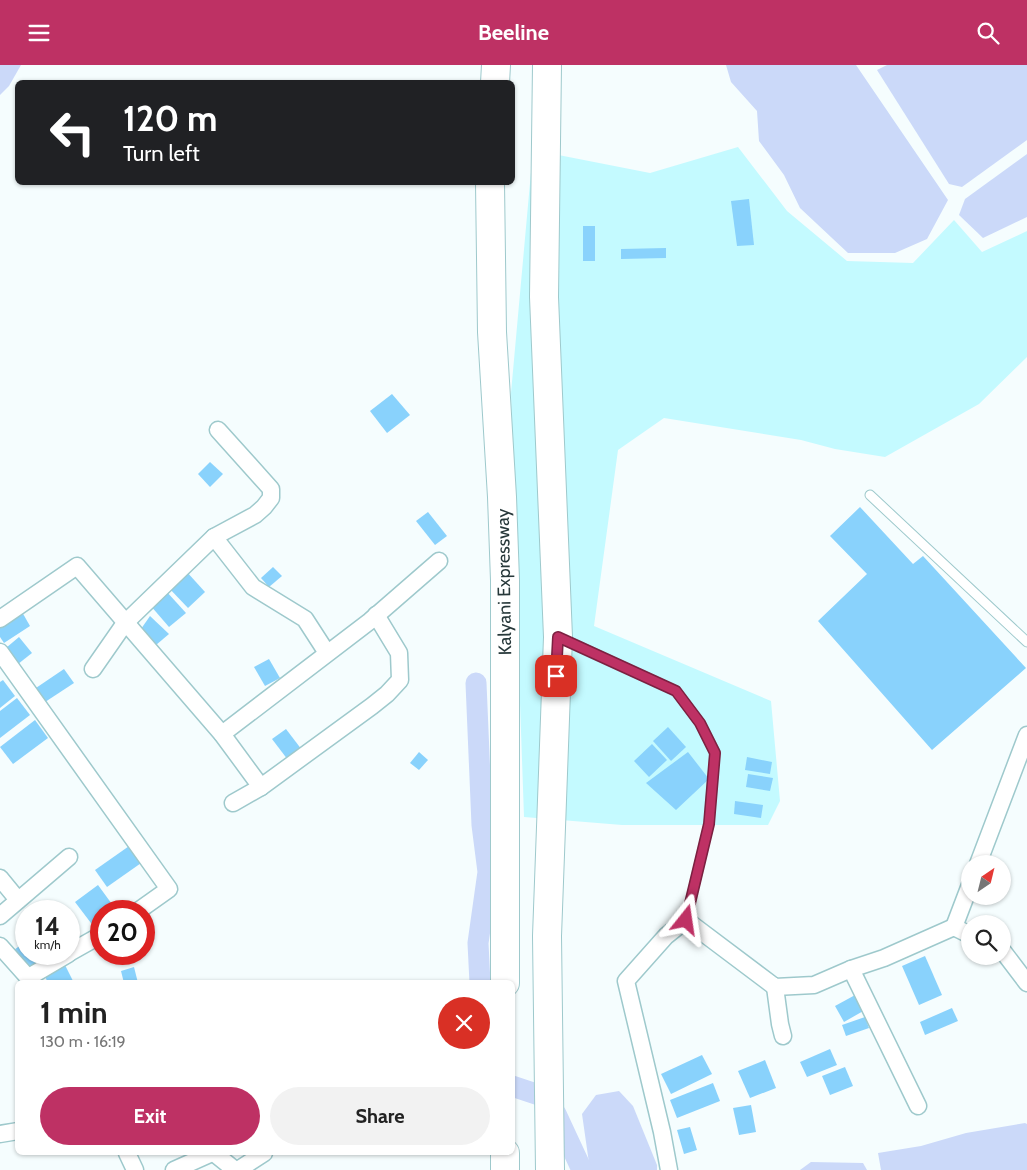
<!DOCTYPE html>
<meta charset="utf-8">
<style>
:root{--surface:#fff;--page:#f2f2f2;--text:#222;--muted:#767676;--accent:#be3164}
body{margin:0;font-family:Cabin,sans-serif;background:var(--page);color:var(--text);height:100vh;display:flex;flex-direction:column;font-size:19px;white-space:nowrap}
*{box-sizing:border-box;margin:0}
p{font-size:16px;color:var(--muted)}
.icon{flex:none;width:28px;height:28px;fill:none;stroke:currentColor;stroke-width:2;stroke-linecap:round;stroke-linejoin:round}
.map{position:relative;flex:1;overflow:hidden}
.sheet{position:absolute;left:15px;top:915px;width:500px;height:175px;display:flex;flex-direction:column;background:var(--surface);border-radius:8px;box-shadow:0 1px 4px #0004}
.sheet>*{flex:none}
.banner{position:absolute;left:15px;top:15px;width:500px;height:105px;border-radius:8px;box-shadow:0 1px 4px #0004;background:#202124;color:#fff;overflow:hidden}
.needle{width:32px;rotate:35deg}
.tools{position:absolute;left:961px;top:790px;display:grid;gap:10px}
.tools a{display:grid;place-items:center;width:50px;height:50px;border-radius:50%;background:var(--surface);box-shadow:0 1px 4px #0004;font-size:25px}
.speed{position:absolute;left:15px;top:835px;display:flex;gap:10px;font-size:25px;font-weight:700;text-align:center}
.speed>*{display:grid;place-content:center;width:65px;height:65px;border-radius:50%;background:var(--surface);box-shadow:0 1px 4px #0004;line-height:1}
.speed small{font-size:12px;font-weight:400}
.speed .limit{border:8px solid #d22;background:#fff;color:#111}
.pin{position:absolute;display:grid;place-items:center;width:42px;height:42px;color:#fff;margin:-21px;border-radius:10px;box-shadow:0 2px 8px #0006}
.me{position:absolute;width:55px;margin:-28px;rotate:15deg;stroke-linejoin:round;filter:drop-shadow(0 0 4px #0008)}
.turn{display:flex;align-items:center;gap:18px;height:105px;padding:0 25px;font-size:22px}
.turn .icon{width:65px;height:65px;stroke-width:2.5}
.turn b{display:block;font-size:35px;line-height:42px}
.round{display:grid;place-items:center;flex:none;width:52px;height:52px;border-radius:26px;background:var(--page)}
.overview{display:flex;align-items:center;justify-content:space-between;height:85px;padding:0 25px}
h1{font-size:30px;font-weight:700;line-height:38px}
.primary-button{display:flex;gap:10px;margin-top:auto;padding:10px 25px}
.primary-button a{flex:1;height:58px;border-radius:30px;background:var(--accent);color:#fff;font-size:20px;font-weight:700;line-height:58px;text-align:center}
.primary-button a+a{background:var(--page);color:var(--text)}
header{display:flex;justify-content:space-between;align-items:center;height:65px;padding:0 25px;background:var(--accent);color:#fff;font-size:22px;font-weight:700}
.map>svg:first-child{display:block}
.built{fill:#c4faff}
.water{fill:#cbd9f9}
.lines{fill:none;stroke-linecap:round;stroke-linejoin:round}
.canal{stroke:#cbd9f9;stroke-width:21}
.building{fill:#89d2fc}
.service-casing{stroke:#9ec9cc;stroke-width:11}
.minor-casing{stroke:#9ec9cc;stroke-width:19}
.trunk-casing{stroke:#9ec9cc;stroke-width:30}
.service{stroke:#fff;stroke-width:9}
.minor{stroke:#fff;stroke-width:16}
.trunk{stroke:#fff;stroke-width:28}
.route-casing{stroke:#7c2041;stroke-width:12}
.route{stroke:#be3164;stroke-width:9}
.labels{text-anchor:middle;stroke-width:4;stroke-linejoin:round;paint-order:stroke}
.street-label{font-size:18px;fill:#27383a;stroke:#fff}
</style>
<header><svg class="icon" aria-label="menu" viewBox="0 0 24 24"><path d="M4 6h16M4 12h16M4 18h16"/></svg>Beeline<svg class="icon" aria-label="search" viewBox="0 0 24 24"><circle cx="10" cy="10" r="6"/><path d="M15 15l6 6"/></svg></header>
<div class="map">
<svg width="1027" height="1105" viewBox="0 0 1027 1105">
<rect width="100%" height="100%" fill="#f5fdfe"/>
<path class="built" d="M738,82L787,146L847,196L913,198L954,155L982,187L1027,166V292L979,339L885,392L835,384L801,375L664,353L618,385L594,561L771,636L780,736L768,760H622L524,752L515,494L511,328L533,85L650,108Z"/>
<g class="water">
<path d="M0,0H21L9,21L0,30Z"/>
<path d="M726,0H856L948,135L927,174L895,188H848L800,143L784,110L759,76L757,46L731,17Z"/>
<path d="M887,0H1027V75L962,122L949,119L877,5Z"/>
<path d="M1027,89V152L983,173L959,150L965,134Z"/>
<path d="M619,1026L633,1041L657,1100V1105H590L582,1049L596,1030Z"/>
<path d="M1025,1058L1027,1059V1105H881L878,1088L921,1081L966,1068Z"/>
<path d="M811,1097L863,1098L867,1105H800Z"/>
</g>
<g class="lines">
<g class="canal">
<path d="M476,618L482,760L488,807L478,878L480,918"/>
<path d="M512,1021L542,1031L556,1049L582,1105"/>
</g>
</g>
<g class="building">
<path d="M749,134L754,180L737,181L731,136Z"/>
<rect x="583" y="161" width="12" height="35"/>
<path d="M666,183V193L621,194V184Z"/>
<path d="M392,329L410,350L387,368L370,346Z"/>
<path d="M210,397L223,409L210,422L198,409Z"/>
<path d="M860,442L913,499L923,491L1026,603L932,685L818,556L867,509L830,471Z"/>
<path d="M428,447L447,471L435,480L416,456Z"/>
<path d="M273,502L282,511L269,522L261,513Z"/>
<path d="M186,506L205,527L188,543L168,522Z"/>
<path d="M166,526L186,548L169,562L150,540Z"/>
<path d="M22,547L30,561L4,578L0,572V559Z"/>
<path d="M150,551L169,569L156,580L141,564Z"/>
<path d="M19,572L32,588L13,603L0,588Z"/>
<path d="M269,594L280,613L265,621L254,602Z"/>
<path d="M64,604L74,618L39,641L30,627Z"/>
<path d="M3,615L15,631L0,643V617Z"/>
<path d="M17,633L30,650L0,673V646Z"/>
<path d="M35,655L48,673L13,699L0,682Z"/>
<path d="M668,662L686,682L671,696L653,676Z"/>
<path d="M286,664L302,685L288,695L272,674Z"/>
<path d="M652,679L667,695L649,712L634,696Z"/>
<path d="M419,687L428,695L419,705L410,698Z"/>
<path d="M688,687L709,714L676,745L646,718Z"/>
<path d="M747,692L772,697L770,709L745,705Z"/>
<path d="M748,709L773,713L770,726L746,722Z"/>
<path d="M735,736L763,740L761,753L734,749Z"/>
<path d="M132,779L144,796L107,822L95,805Z"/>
<path d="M98,820L117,846H101V863L97,866L75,837Z"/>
<path d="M26,876V889H50L29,905L14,885Z"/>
<path d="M925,891L942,930L919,940L902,901Z"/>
<path d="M63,896L73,916L70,918H48L43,907Z"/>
<path d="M134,902L138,918H124L121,906Z"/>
<path d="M857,929L865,945L844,957L835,941Z"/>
<path d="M952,943L958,956L925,970L920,957Z"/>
<path d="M865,952L869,963L846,971L842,960Z"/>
<path d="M830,984L837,1000L807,1012L800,997Z"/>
<path d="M702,990L712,1009L671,1029L661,1009Z"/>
<path d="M765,995L776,1023L750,1033L738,1006Z"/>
<path d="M845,1002L853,1021L830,1030L822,1011Z"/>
<path d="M713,1018L720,1036L677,1053L670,1035Z"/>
<path d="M751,1040L756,1067L739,1070L733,1043Z"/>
<path d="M690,1062L697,1085L684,1089L677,1065Z"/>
</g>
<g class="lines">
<defs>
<g id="service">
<path d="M870,430L1027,577"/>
<path d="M561,573L676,626L700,658L715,687L709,759L686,855"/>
</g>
<g id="minor">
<path d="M214,472L253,522L305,554L327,588"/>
<path d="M0,554L77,501L222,669L261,722"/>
<path d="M0,587L169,824L138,846"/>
<path d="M93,604L125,558L214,472L255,450L264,442L271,433V424L218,365"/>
<path d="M222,669L370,556L439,496"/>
<path d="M233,738L261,722L372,641L387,629L400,615L399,588L376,550"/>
<path d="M978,799L1027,670"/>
<path d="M0,813L18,835"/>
<path d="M0,851L69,792"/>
<path d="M954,862L970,820"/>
<path d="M0,881L33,918"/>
<path d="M1002,885L1027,918"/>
<path d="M69,888L101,870"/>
<path d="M851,904L918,1041"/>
<path d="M29,912L68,889"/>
<path d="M775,922L780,959L783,971"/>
<path d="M0,1069L18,1066"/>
<path d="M127,1088L135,1105"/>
<path d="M214,1088L235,1105"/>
<path d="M174,1105L212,1088"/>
<path d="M238,1105L264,1088"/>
<path d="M669,1105L662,1067L626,916L666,871L686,855L775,922L814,920L851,904L884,893L954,862L970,870"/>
</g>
<g id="trunk">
<path d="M547,0L544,232L558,572L547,871L550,1105"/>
<path d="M495,18L496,0"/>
<path d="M490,118L492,267L502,432L505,515V918"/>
<path d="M505,1105V1088"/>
</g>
</defs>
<use href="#service" class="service-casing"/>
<use href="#minor" class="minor-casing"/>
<use href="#trunk" class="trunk-casing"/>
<use href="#service" class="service"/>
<use href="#minor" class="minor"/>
<use href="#trunk" class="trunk"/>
</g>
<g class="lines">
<defs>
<path id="route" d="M556,611L558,572L676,626L700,658L715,688L709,759L686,855"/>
</defs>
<use href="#route" class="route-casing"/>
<use href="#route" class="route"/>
</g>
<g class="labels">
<g class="street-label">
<text transform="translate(504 517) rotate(-91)" y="6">Kalyani Expressway</text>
</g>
</g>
</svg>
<div class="tools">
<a><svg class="needle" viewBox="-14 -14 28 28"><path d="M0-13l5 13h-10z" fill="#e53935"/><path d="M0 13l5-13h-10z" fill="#767676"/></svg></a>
<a><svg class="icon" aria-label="search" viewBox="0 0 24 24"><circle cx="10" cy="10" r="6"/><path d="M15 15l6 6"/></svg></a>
</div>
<div class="speed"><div>14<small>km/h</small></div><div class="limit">20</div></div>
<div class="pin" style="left:556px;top:611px;background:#d93025"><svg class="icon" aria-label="arrive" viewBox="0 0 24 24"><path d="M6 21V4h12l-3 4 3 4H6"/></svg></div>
<svg class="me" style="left:686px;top:855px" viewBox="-20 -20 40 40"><path d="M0-17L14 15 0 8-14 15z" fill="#be3164" stroke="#fff" stroke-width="4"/></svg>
<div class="banner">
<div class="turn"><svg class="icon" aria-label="left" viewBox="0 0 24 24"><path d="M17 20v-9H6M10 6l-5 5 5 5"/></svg><div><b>120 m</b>Turn left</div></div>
</div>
<section class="sheet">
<div class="overview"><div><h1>1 min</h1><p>130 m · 16:19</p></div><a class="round" style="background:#d93025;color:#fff"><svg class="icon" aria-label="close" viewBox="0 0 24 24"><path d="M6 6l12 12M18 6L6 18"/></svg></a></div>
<div class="primary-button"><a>Exit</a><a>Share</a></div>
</section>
</div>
